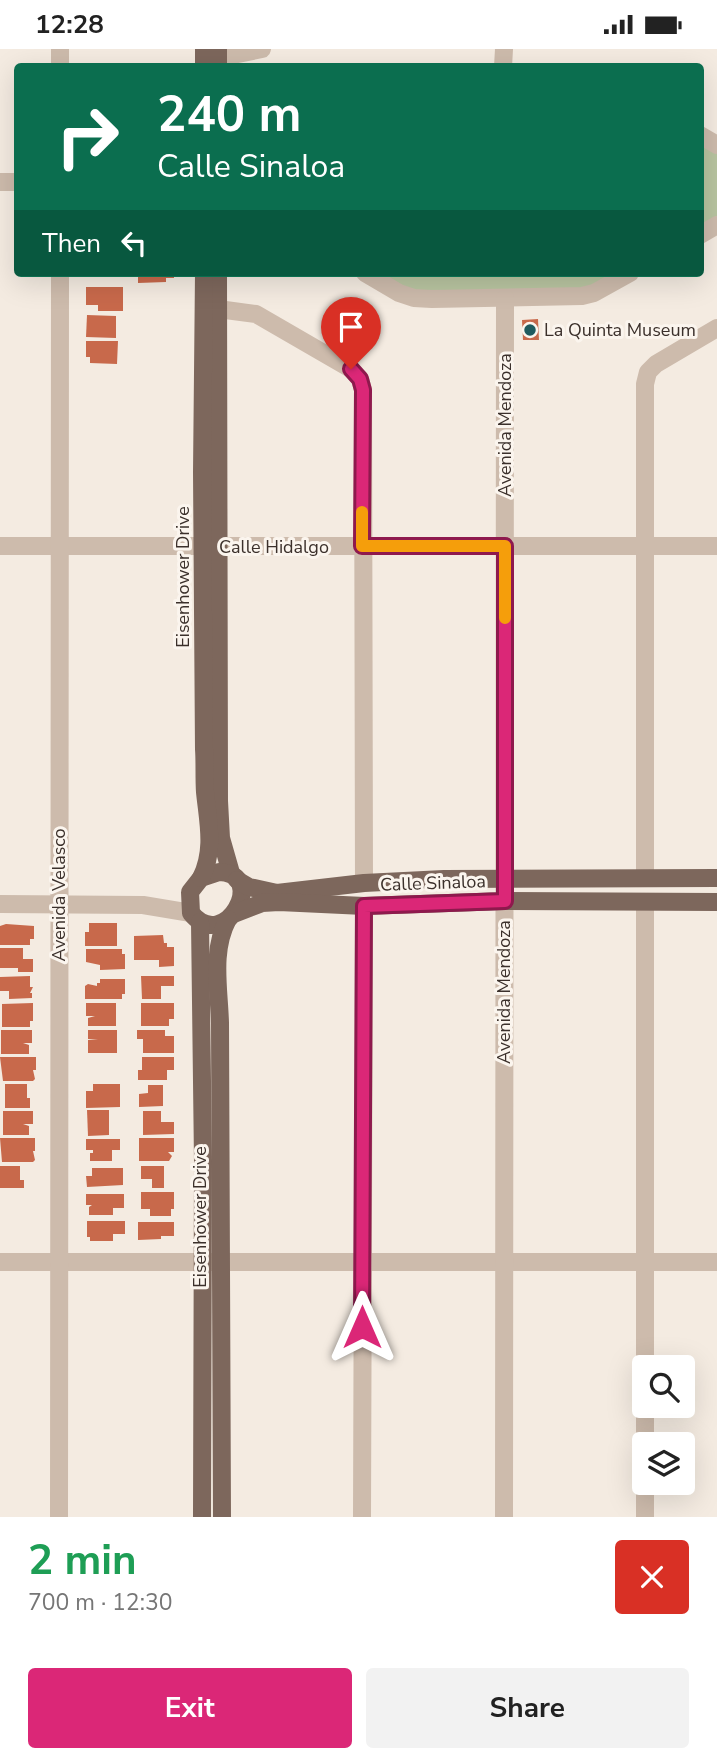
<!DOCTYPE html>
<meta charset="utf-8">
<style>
:root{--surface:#fff;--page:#f2f2f2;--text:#222;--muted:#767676;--accent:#db2777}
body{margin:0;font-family:"Nunito Sans",sans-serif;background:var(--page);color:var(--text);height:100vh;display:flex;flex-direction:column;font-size:26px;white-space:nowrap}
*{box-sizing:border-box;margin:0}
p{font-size:23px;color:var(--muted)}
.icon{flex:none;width:38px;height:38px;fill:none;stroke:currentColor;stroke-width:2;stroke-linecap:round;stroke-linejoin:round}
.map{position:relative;height:1468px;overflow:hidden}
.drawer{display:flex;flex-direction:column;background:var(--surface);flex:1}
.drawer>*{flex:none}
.banner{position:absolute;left:14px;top:14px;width:690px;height:214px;border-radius:7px;box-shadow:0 7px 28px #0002;background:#0b6e4f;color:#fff;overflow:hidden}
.buttons{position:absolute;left:632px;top:1306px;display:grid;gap:14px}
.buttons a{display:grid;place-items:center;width:63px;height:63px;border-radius:7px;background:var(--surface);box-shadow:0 7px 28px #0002;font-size:35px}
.pin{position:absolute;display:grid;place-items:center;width:60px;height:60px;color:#fff;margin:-72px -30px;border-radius:50% 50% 50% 0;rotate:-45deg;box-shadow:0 0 7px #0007}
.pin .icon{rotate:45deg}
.me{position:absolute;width:77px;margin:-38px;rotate:0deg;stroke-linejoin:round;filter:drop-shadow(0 0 5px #0008)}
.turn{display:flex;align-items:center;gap:24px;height:147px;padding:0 28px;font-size:32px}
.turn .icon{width:91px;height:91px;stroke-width:2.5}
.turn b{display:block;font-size:49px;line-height:60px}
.then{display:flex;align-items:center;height:66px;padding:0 28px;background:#0003;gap:14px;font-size:26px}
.round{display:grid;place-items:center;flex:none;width:74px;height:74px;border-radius:7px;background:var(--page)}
.head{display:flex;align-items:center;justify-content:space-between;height:119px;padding:0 28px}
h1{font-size:42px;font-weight:700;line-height:52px;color:#1e9e55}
.cta{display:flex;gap:14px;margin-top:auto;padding:14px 28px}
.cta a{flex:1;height:80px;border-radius:7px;background:var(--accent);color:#fff;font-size:28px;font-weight:700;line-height:80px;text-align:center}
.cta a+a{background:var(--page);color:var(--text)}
.status{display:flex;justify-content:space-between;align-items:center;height:49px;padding:0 35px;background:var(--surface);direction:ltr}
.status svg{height:19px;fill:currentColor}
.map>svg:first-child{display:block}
.green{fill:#b8c4a0}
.building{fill:#c8694b}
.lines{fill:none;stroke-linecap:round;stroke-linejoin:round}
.minor{stroke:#cdbbac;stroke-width:18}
.major{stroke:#7d675c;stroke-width:18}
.route-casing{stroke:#8e194d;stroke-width:18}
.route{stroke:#db2777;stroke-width:12}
.slow{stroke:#f59e0b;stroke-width:12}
.poi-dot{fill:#1f5a5e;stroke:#fbf5ee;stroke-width:2.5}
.labels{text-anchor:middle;stroke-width:6;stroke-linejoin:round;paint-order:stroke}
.poi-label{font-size:18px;fill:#3b302b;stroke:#fbf5ee;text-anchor:start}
.street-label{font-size:18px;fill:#3b302b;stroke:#fbf5ee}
</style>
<div class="status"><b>12:28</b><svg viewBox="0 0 49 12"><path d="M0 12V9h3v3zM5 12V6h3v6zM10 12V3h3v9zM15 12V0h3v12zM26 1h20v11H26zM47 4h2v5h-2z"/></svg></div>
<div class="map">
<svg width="717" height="1468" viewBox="0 0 717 1468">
<rect width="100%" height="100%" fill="#f4ebe1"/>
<g class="green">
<path d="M700,93L717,103V167L700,177Z"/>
<path d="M379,224H618L586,241L425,243L411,241Z"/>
</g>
<g class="building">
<path d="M174,224V229H166V233L138,234V225Z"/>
<path d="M86,238H123V262H98V256H86Z"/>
<path d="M87,266L116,267V289L86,288Z"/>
<path d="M538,270L539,291H523L522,271Z"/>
<path d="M86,292H118L117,315L90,314V308H86Z"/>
<path d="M89,874H117V897H85V883H89Z"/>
<path d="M6,875L34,877V890H30V896H0V877Z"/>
<path d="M163,886L164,894H167V898H174V917L159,918V911H134V887Z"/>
<path d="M0,899H23V910H33V923H18V919H0Z"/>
<path d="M86,900H122V905H125V920L100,921V916L86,913Z"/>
<path d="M30,927V938H33L30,944H32V949L9,950V942H0V928Z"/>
<path d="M141,927H174V937H161V950H142Z"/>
<path d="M100,930H125V945H122V950H85V937L88,935L97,937V934H100Z"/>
<path d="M33,954V972H30V978H2V955Z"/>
<path d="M86,954H116V977H88V969L95,967H86Z"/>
<path d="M141,954H174V970H169V977H141Z"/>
<path d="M1,981H32V994H23L29,996V1005H1Z"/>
<path d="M88,981H117V1004H88V991H98L88,990Z"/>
<path d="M137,981H165V987H174V1004H143V990H137Z"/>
<path d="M0,1008H36V1021H33L35,1030L33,1032H3Z"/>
<path d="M142,1008H174V1021H167V1031H138V1021H142Z"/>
<path d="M5,1035H27V1049H30V1059H5Z"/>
<path d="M93,1035H120V1058L86,1059V1042H93Z"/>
<path d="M148,1036H163V1057L139,1058V1045L148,1044Z"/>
<path d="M87,1061H109V1086L88,1087Z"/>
<path d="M3,1062H33V1075H23L29,1077V1086H3Z"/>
<path d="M143,1062H161V1073H174V1085L143,1086Z"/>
<path d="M0,1089H35V1102H33L35,1111L33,1113H2Z"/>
<path d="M139,1089H174V1103H168L172,1107L169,1112H139Z"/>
<path d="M86,1090H120V1101H112V1112H90V1104H93V1101H86Z"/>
<path d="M0,1117H20V1131H24V1139H0Z"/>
<path d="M141,1117H164V1139H152V1130H141Z"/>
<path d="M92,1119H123V1136L87,1138L86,1127H92Z"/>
<path d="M141,1143H174V1160H171V1167H150V1160H141Z"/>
<path d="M86,1145H124V1159H113V1166H89V1158L92,1156H86Z"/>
<path d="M87,1172H125V1185H113V1192H90V1188H87Z"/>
<path d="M138,1173H174V1187H161V1190L138,1191Z"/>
</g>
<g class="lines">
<g class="minor">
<path d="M204,8L218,9L262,0"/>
<path d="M60,18V0"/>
<path d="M503,18L504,0"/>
<path d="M700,86L717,96"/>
<path d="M0,133H18"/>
<path d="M700,186L717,176"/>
<path d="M365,224L399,244L414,249L432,250L582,247L594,244L630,224"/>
<path d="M218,260L256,265L351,320L360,330L363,341L364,834"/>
<path d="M0,497H717"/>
<path d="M645,829V335L648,323L656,315L717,279"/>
<path d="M0,855L143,856L191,864"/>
<path d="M0,1213H717"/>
<path d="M645,1318V853"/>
<path d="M645,1395V1356"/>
<path d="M59,1468L60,224"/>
<path d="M362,1468L364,857"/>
<path d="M504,1468L505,249"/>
<path d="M645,1468V1433"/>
</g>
<g class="major">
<path d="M204,0V18"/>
<path d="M218,0V18"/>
<path d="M218,224L219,752L221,789L231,824"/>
<path d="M219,823C269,824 225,906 191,864L190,843L201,829Z"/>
<path d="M201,829C215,801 208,773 205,743C204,729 205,714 204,700L202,423L204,224"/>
<path d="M237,831L249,838L277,844L364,834L444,830L717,829"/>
<path d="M236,864L262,854L279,853L364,857L505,852L717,853"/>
<path d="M200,873L203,1112L202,1468"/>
<path d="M222,1468L220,974C219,939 211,902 228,870"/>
</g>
</g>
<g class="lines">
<defs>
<path id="route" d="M351,320L360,330L363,341L362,497H505V852L364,857L362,1278"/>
</defs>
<use href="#route" class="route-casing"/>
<use href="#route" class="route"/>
<path class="slow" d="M362,463V497H505V569"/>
</g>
<circle class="poi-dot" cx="530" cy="281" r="7"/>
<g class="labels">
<g class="poi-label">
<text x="544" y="287">La Quinta Museum</text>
</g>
<g class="street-label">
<text transform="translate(505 376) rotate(-90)" y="6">Avenida Mendoza</text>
<text x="274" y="504">Calle Hidalgo</text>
<text transform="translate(183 528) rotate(-90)" y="6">Eisenhower Drive</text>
<text transform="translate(433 834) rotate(-2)" y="6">Calle Sinaloa</text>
<text transform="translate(59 846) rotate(-90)" y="6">Avenida Velasco</text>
<text transform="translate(504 943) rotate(-90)" y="6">Avenida Mendoza</text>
<text transform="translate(200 1168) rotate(-90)" y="6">Eisenhower Drive</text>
</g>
</g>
</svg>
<div class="buttons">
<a><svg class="icon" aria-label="search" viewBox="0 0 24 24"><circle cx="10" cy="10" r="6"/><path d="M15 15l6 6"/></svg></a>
<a><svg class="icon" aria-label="layers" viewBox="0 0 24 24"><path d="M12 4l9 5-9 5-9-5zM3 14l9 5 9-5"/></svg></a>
</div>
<div class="pin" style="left:351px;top:320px;background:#d93025"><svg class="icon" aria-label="arrive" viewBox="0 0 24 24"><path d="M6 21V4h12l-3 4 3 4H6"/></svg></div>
<svg class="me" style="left:362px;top:1278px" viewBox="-20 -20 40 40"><path d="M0-17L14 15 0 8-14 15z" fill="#db2777" stroke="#fff" stroke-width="4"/></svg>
<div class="banner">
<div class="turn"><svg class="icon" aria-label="right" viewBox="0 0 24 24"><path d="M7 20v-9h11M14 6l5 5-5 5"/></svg><div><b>240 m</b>Calle Sinaloa</div></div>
<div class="then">Then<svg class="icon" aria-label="left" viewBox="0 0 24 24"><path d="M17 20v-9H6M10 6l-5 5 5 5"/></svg></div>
</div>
</div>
<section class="drawer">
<div class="head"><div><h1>2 min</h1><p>700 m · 12:30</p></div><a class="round" style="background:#d93025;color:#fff"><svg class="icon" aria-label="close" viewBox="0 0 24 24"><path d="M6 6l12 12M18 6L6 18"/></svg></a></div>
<div class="cta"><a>Exit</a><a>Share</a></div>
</section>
